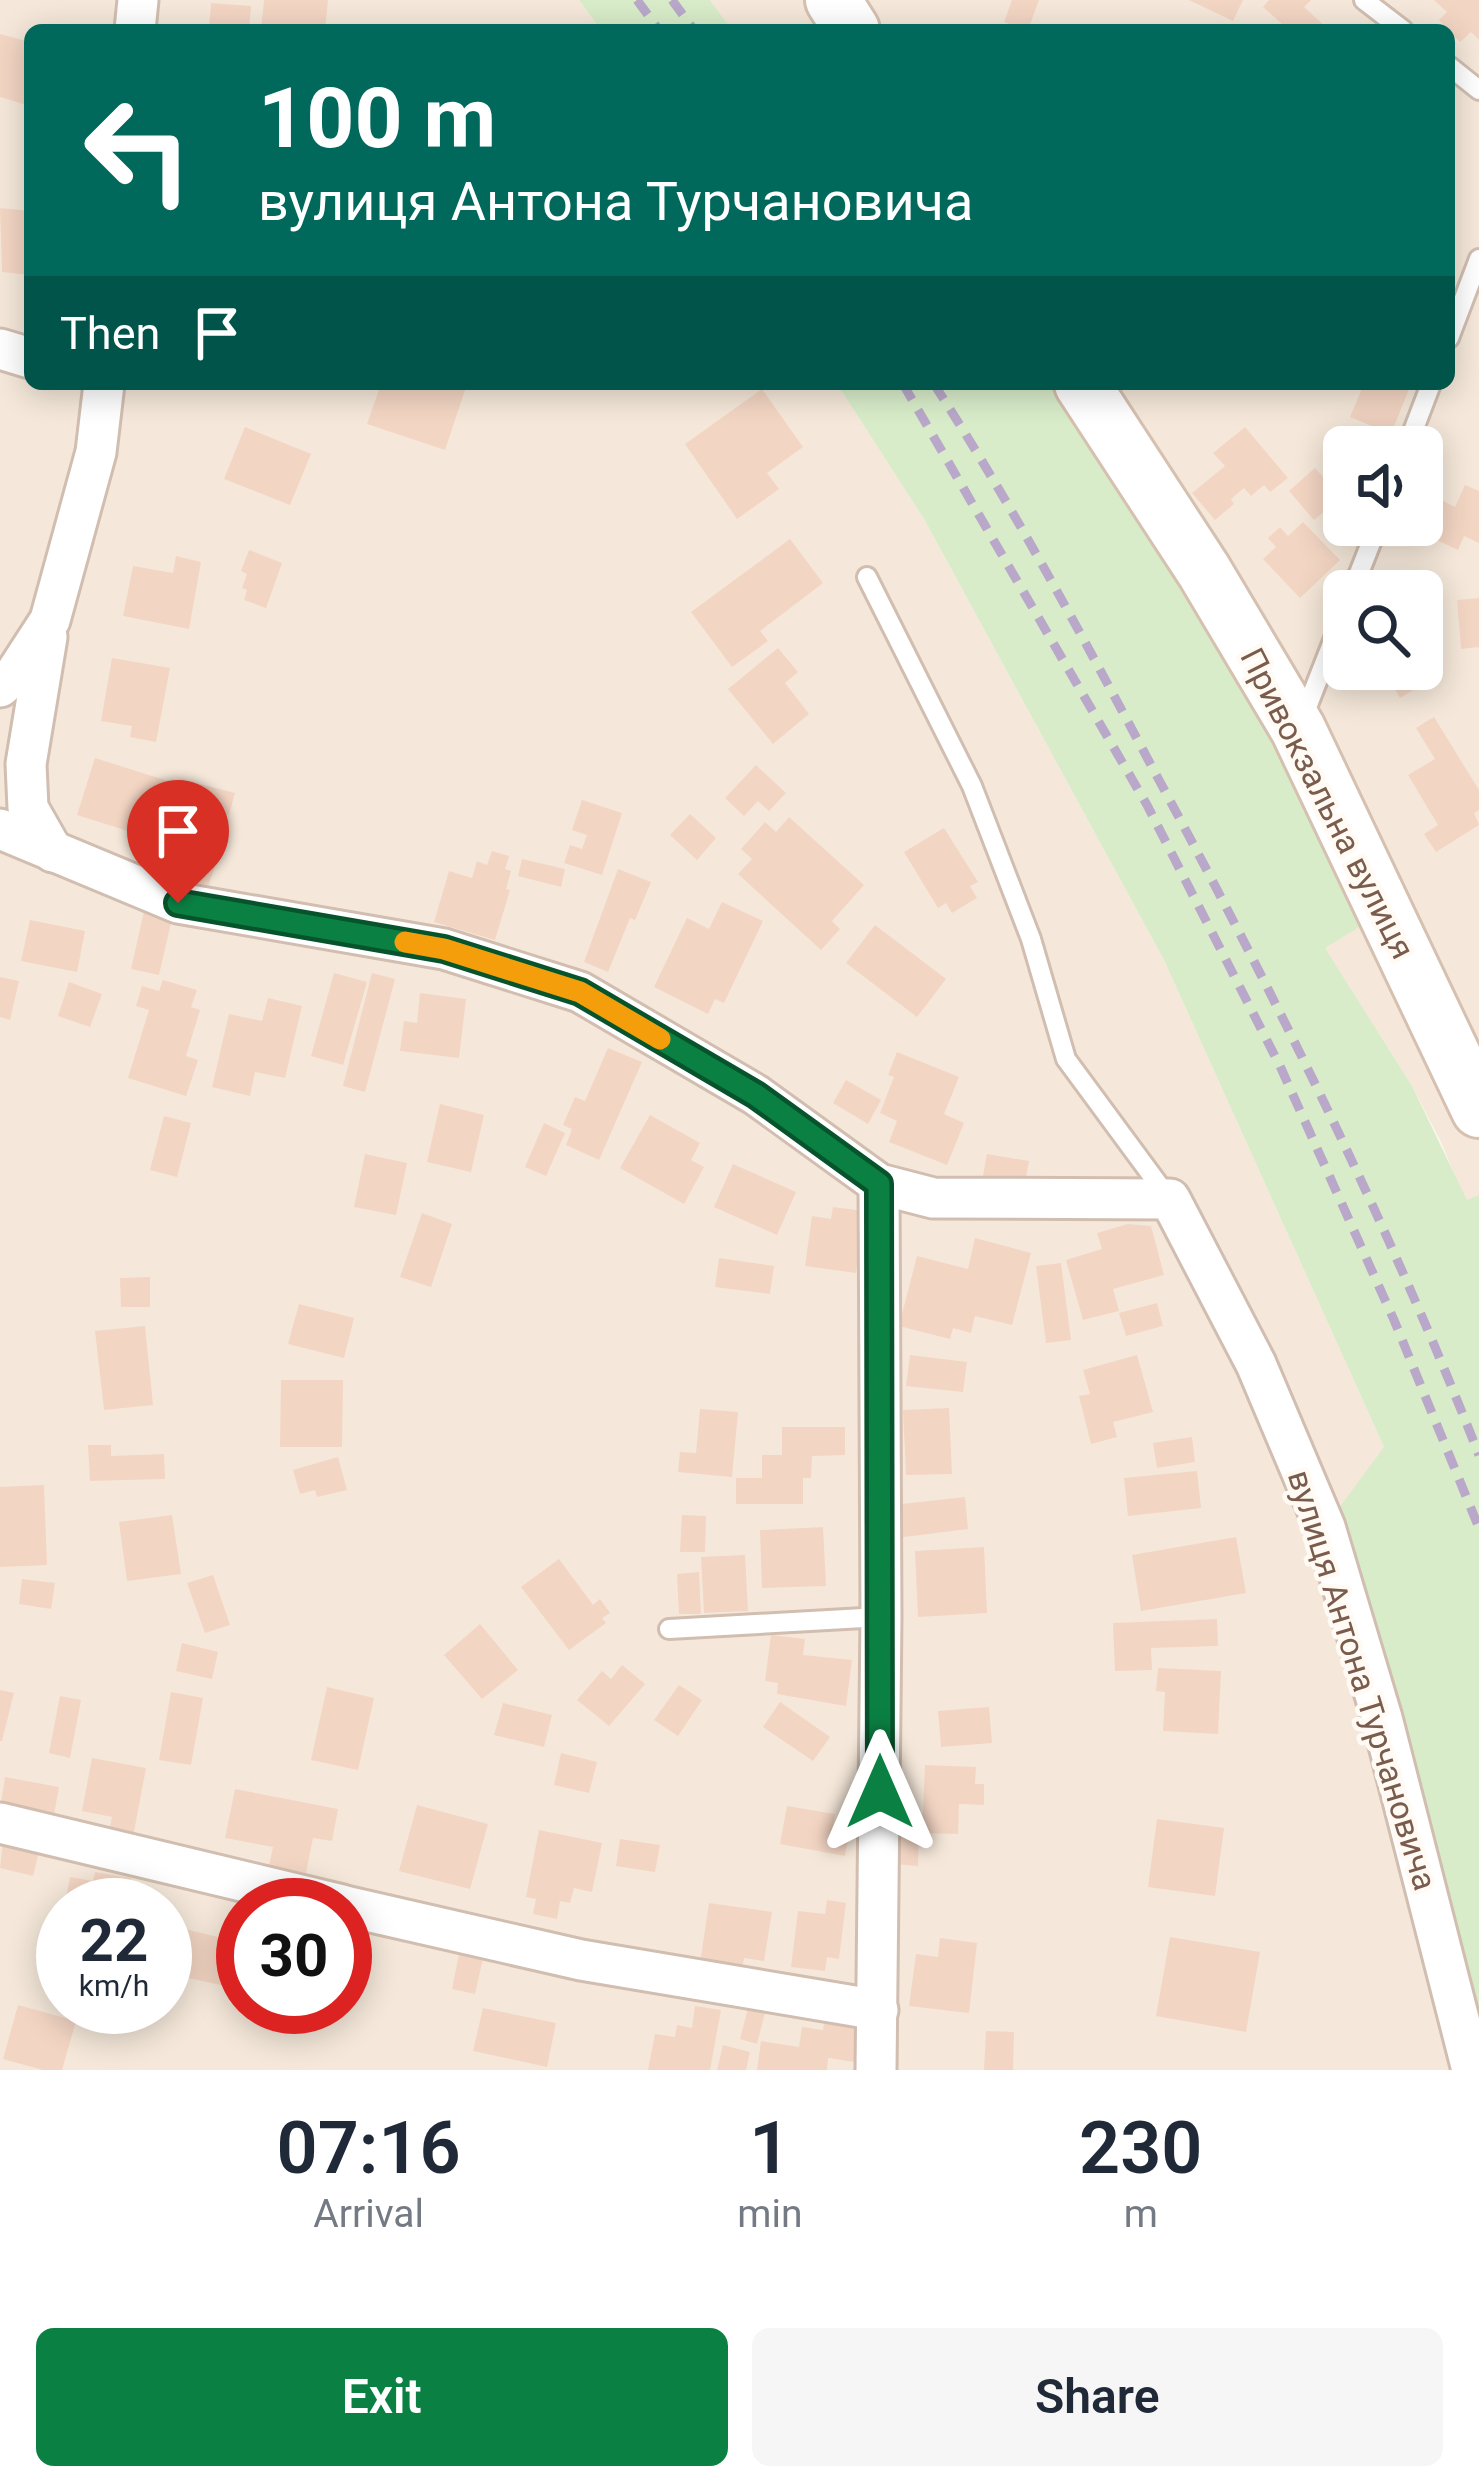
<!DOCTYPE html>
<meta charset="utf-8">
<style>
:root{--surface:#fff;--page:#f6f6f7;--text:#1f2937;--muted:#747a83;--accent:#0b8043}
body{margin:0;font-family:Roboto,sans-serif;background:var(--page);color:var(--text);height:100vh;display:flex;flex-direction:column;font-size:45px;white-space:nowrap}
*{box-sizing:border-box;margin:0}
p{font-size:39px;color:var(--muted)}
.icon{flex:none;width:66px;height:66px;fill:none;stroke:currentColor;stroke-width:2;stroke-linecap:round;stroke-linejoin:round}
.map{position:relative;height:2070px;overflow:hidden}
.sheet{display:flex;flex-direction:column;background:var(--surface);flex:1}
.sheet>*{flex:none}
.top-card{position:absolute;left:24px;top:24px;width:1431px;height:366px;border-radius:18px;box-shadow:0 6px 30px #0003;background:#00695c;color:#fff;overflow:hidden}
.controls{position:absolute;left:1323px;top:426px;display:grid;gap:24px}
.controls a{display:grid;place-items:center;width:120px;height:120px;border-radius:18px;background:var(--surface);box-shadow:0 6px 30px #0003;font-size:60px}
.speed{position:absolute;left:36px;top:1878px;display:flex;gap:24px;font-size:60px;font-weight:700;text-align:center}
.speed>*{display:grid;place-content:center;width:156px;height:156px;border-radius:50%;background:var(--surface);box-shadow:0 6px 30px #0003;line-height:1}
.speed small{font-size:30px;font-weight:400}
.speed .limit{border:18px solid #d22;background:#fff;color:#111}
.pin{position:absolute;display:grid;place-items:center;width:102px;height:102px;color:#fff;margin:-123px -51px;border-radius:50% 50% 50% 0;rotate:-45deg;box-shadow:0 0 12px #0007}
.pin .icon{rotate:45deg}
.me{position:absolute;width:132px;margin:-66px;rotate:0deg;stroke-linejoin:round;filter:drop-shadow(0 0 9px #0008)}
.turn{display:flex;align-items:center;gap:42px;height:252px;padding:0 36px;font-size:54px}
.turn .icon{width:156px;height:156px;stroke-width:2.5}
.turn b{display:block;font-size:84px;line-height:102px}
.then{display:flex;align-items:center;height:114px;padding:0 36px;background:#0003;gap:24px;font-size:45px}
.eta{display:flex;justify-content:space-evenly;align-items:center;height:204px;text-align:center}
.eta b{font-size:72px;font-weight:600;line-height:84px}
.cta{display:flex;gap:24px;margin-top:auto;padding:24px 36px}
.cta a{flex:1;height:138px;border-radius:18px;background:var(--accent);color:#fff;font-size:48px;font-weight:600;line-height:138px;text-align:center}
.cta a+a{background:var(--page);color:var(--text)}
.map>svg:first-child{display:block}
.residential{fill:#f5e8da;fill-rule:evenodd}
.green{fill:#d8ecc9}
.building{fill:#f3d5c3}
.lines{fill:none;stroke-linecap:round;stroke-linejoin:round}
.lane-casing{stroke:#d1beb0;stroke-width:24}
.street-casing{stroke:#d1beb0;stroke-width:45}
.secondary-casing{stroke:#d6c0b0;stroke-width:60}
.lane{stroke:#fff;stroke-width:18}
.street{stroke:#fff;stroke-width:39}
.secondary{stroke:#fff;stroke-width:54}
.rail{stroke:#b9a8c9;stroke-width:9;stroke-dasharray:18 12;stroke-linecap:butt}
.route-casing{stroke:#07532c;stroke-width:30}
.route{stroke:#0b8043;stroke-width:21}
.slow{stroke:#f59e0b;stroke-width:21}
.labels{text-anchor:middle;stroke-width:9;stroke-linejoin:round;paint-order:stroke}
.street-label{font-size:33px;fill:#7a5c4d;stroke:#fffaf3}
</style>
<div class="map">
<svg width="1479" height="2070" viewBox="0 0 1479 2070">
<rect width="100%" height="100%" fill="#fdf6ec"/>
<g class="residential">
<path d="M0,0H579L601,30H30V384H837L924,519L1164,960L1384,1447L1472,2070H0ZM63,1905H165V2007H63ZM243,1905H345V2007H243Z"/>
<path d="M710,0H1479V1233L1441,1142L1412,1086L967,384H1449V30H732ZM1344,447H1422V525H1344ZM1344,591H1422V669H1344Z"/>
</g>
<g class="green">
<path d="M579,0H710L732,30H601Z"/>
<path d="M837,384H1082L1385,911L1325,948L1412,1086L1467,1200L1479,1195V2070L1325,1527L1384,1447L1164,960L924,519Z"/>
</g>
<g class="building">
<path d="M264,0H328L325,30H261Z"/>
<path d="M1012,0H1039L1028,30L1004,22Z"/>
<path d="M1189,0H1243L1233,21Z"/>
<path d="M1269,0H1311L1304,7L1329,30H1277L1282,24L1263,7Z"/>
<path d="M1434,0H1479V40L1471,32L1460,42L1439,20L1447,12Z"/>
<path d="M211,3L251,6L249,30H209Z"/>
<path d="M0,34L30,42V106L0,97Z"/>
<path d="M0,208L30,211V275L2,272Z"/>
<path d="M381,384H467L445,450L367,424Z"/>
<path d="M1364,384H1411L1391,434L1350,417Z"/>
<path d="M762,389L803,447L767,473L779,489L737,519L685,444Z"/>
<path d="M245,427L311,454L290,505L224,479Z"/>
<path d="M1245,427L1288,478L1270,492L1264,485L1251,496L1244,488L1231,499L1234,504L1215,520L1192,493L1225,466L1213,453Z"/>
<path d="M1315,468L1341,497L1314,520L1289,491Z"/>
<path d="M1465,485L1479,491V543L1464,536L1458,550L1422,533L1439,499L1455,507Z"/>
<path d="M1303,522L1340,560L1300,598L1263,559L1276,547L1268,538L1280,527L1288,536Z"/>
<path d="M790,539L823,583L760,631L768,641L732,667L691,612Z"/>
<path d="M249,550L282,563L266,608L244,600L247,590L242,588L247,574L241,571Z"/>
<path d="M176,556L201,562L189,629L123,616L133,566L173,573Z"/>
<path d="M1479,598V647L1461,649L1457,600Z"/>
<path d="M778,648L798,672L785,683L809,714L773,744L728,689Z"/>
<path d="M112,658L170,668L156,742L130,737L132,726L101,721Z"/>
<path d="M1383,669H1417L1425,683L1400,698Z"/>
<path d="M1434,717L1479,790V810L1474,813L1479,825L1436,852L1424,834L1438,825L1408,775L1435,759L1416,728Z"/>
<path d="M95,758L171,782L153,839L77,815Z"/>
<path d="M756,765L786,793L769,811L758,801L744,816L725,798Z"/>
<path d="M180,779L235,793L229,815L174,801Z"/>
<path d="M582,800L622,813L602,875L564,863L570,845L582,849L587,835L572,830Z"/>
<path d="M690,814L716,838L697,860L670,835Z"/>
<path d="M789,817L864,885L832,921L840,929L821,950L738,874L752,859L741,849L765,822L776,832Z"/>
<path d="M178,825L224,839L207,890L163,876Z"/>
<path d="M944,828L978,882L970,886L977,898L952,913L946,903L938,908L904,852Z"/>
<path d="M492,851L509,856L505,869L511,871L506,889L510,890L495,940L434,922L449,871L472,878L477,861L487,865Z"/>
<path d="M522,859L565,869L561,887L518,876Z"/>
<path d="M618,869L651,882L635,920L630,918L608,972L584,962Z"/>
<path d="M722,902L763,921L724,1003L715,999L708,1014L654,987L687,918L709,929Z"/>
<path d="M145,907L173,914L159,975L131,969Z"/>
<path d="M30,920L85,931L77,972L21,961Z"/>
<path d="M875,925L946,979L917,1017L846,963Z"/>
<path d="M334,973L367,982L343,1065L311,1056Z"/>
<path d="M372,973L395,979L365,1092L343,1086Z"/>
<path d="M0,977L19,981L10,1020L0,1017Z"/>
<path d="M163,980L197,990L191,1007L200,1010L186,1056L198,1060L186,1096L128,1078L149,1010L136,1006L142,986L159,991Z"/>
<path d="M69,982L102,994L90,1027L58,1016Z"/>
<path d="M420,993L466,999L459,1058L400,1051L404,1021L417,1023Z"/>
<path d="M268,998L302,1006L285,1078L255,1072L250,1096L212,1087L229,1014L262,1021Z"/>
<path d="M608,1048L642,1062L599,1160L566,1145L572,1129L563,1125L575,1097L585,1101Z"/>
<path d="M897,1052L959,1077L944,1114L964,1123L947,1165L889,1142L897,1121L880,1113L894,1077L888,1075Z"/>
<path d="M846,1080L881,1100L868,1124L833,1103Z"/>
<path d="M440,1104L484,1115L471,1172L427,1162Z"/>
<path d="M650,1115L700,1143L691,1160L704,1167L684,1204L620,1168Z"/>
<path d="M164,1116L191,1123L177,1177L150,1170Z"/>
<path d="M544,1123L565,1133L546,1176L525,1167Z"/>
<path d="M365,1154L407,1163L396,1215L354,1207Z"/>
<path d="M987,1154L1029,1161L1024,1188L982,1181Z"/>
<path d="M733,1164L796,1192L777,1235L714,1207Z"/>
<path d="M833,1207L864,1211L856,1273L805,1266L812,1216L831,1219Z"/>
<path d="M422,1213L452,1224L431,1287L400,1277Z"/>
<path d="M1128,1224L1151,1226L1164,1275L1113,1289L1119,1311L1083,1320L1066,1260L1102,1249L1097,1233Z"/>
<path d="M975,1238L1031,1253L1012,1325L975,1316L971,1333L953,1328L950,1339L899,1326L917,1256L968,1269Z"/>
<path d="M719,1258L774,1266L770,1294L715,1287Z"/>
<path d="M1061,1263L1071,1340L1046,1343L1036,1266Z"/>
<path d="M150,1277V1307H121L120,1278Z"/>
<path d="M1157,1303L1163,1326L1126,1336L1119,1313Z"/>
<path d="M299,1304L354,1318L344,1358L288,1344Z"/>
<path d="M145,1326L153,1405L104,1410L95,1331Z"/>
<path d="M910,1355L967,1362L963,1392L906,1386Z"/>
<path d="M1137,1355L1153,1412L1113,1422L1117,1437L1091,1444L1079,1396L1090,1394L1083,1370Z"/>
<path d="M281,1380H343L342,1447H280Z"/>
<path d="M949,1408L952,1474L906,1475L903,1410Z"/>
<path d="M700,1409L738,1412L732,1477L678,1472L680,1452L696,1453Z"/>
<path d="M782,1427H845V1455L812,1456L811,1478H803V1504H736V1478H762V1455H782Z"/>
<path d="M1192,1437L1195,1462L1157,1468L1153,1443Z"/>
<path d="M88,1445H111V1456L164,1454L165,1479L90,1481Z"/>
<path d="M338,1457L347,1490L317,1497L315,1490L300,1494L293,1470Z"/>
<path d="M1197,1471L1201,1508L1128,1516L1124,1478Z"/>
<path d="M44,1485L47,1565L0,1567V1487Z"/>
<path d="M965,1497L968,1529L896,1538L893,1505Z"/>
<path d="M172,1515L181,1574L127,1581L119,1522Z"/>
<path d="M682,1515L706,1516L705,1552H680Z"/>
<path d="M823,1527L826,1586L762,1588L760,1530Z"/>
<path d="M1236,1537L1246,1593L1141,1611L1132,1555Z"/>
<path d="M984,1547L987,1613L918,1617L915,1551Z"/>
<path d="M745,1555L748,1611L704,1613L701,1557Z"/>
<path d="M559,1559L593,1605L600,1599L610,1613L602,1618L606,1623L569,1650L521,1587Z"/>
<path d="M699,1572L701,1614H679L677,1574Z"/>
<path d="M213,1575L230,1625L205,1633L187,1583Z"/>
<path d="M22,1579L55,1583L51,1609L19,1604Z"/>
<path d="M1217,1619L1218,1646L1151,1648L1152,1670L1115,1671L1113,1623Z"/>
<path d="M480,1624L518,1670L482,1699L444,1655Z"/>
<path d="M771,1635L805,1639L803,1655L852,1660L846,1706L777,1694L778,1683L765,1681Z"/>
<path d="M182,1643L218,1652L212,1679L176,1671Z"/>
<path d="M622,1665L645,1684L609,1726L577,1700L602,1671L611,1679Z"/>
<path d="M1158,1668L1221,1671L1218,1734L1163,1731L1165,1692L1156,1691Z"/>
<path d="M679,1685L702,1700L678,1736L654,1720Z"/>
<path d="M327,1687L374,1698L358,1770L311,1760Z"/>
<path d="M0,1690L14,1693L2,1741H0Z"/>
<path d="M171,1692L203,1698L191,1765L159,1760Z"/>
<path d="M60,1696L81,1700L70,1758L49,1753Z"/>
<path d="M780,1702L830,1737L813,1761L763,1727Z"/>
<path d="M503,1703L552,1715L544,1747L494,1735Z"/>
<path d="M989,1707L992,1743L941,1747L938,1711Z"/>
<path d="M561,1753L597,1762L589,1793L554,1785Z"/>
<path d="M92,1758L146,1768L133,1837L109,1832L112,1817L82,1811Z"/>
<path d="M925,1765L976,1767L975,1784H984V1805L959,1804L958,1834L922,1833Z"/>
<path d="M5,1777L59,1787L53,1820L0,1810Z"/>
<path d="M235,1789L338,1809L332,1841L313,1838L306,1873L269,1866L273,1847L225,1838Z"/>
<path d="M417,1805L488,1824L470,1889L399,1871Z"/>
<path d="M787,1806L835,1814L832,1830L849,1833L845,1856L780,1844Z"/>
<path d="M1157,1819L1224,1828L1215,1896L1148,1887Z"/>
<path d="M894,1828L919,1830L918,1866L893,1864Z"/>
<path d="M539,1830L602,1843L592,1892L574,1888L570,1903L560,1901L557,1919L533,1914L536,1899L526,1897Z"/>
<path d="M4,1834L41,1844L33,1876L0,1868Z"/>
<path d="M620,1839L660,1845L655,1872L616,1866Z"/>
<path d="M95,1872L131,1878L126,1905H65L70,1877L93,1881Z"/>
<path d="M827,1900L846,1903L839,1959L827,1957L825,1971L791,1967L798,1911L825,1914Z"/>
<path d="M709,1903L772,1912L764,1961L744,1958L742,1969L700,1963Z"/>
<path d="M180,1928L227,1939L230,1928L243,1931V1990L170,1974Z"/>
<path d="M1170,1937L1260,1952L1246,2032L1156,2016Z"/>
<path d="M940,1938L977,1943L969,2013L909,2006L916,1954L938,1957Z"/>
<path d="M460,1949L484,1954L475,1994L452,1989Z"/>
<path d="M749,2004L766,2009L757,2044L740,2039Z"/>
<path d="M18,2005L76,2021L62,2070H43L3,2059Z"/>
<path d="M695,2006L721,2010L710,2070H648L655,2034L675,2037L677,2025L692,2028Z"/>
<path d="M483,2008L556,2023L547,2067L473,2051Z"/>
<path d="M826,2008L837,2010L860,2029L855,2062L828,2058L827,2070H757L761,2041L799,2047L802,2027L823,2030Z"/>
<path d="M986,2031L1014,2032L1013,2070H984Z"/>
<path d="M723,2045L750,2052L746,2070H717Z"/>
</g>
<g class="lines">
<defs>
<g id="lane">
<path d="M1364,0L1403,30"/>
<path d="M1449,66L1479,90"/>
<path d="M1449,338L1479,259"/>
<path d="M1407,447L1431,384"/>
<path d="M867,577L972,786L1031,939L1066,1059L1167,1196"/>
<path d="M1352,591L1378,525"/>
<path d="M1302,720L1344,613"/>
<path d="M669,1629L881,1617"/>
</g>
<g id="street">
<path d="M135,30L138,0"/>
<path d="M0,349L30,358"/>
<path d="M47,637L26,764L28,808L53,852"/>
<path d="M0,687L15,674L50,620L96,452L104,384"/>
<path d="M0,829L178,903L444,949L580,992L756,1095L879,1184L933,1198L1170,1199L1256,1364L1325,1527L1382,1718L1472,2070"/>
<path d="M0,1823L342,1905"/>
<path d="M345,1906L581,1960L878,2010"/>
<path d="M876,2070L881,1617L879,1184"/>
</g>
<g id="secondary">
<path d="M833,0L852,30"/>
<path d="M1082,384L1204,571L1298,729L1479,1110"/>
</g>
</defs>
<use href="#lane" class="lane-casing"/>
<use href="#street" class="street-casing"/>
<use href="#secondary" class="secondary-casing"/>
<use href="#lane" class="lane"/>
<use href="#street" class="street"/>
<use href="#secondary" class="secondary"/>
<g class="rail">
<path d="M637,0L659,30"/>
<path d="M672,0L694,30"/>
<path d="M903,384L1147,805L1280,1066L1394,1320L1479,1528"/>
<path d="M934,384C1016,511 1088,647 1159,780C1277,1000 1388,1223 1479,1455"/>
</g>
</g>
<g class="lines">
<defs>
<path id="route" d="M178,903L444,949L580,992L756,1095L879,1184L880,1792"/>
</defs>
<use href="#route" class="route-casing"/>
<use href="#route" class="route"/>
<path class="slow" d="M405,942L444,949L580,992L660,1039"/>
</g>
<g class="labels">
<g class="street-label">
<text transform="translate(1328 803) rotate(63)" y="12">Привокзальна вулиця</text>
<text transform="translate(1363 1680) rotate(73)" y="12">вулиця Антона Турчановича</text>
</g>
</g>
</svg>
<div class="controls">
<a><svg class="icon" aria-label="sound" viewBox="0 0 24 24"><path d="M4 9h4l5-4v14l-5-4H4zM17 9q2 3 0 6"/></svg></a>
<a><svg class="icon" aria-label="search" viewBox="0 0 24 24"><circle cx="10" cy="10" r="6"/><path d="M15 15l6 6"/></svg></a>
</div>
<div class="speed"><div>22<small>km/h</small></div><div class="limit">30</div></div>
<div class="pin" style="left:178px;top:903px;background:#d93025"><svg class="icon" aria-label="arrive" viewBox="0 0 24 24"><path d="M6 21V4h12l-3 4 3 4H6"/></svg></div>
<svg class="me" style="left:880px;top:1792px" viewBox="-20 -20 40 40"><path d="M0-17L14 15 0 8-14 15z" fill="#0b8043" stroke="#fff" stroke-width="4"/></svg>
<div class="top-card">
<div class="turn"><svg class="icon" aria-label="left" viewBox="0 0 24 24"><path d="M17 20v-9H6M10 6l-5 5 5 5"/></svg><div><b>100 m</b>вулиця Антона Турчановича</div></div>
<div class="then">Then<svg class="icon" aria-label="arrive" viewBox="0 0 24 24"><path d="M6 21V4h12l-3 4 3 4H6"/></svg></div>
</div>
</div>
<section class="sheet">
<div class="eta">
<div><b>07:16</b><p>Arrival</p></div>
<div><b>1</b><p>min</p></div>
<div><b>230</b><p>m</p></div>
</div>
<div class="cta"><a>Exit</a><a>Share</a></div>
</section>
